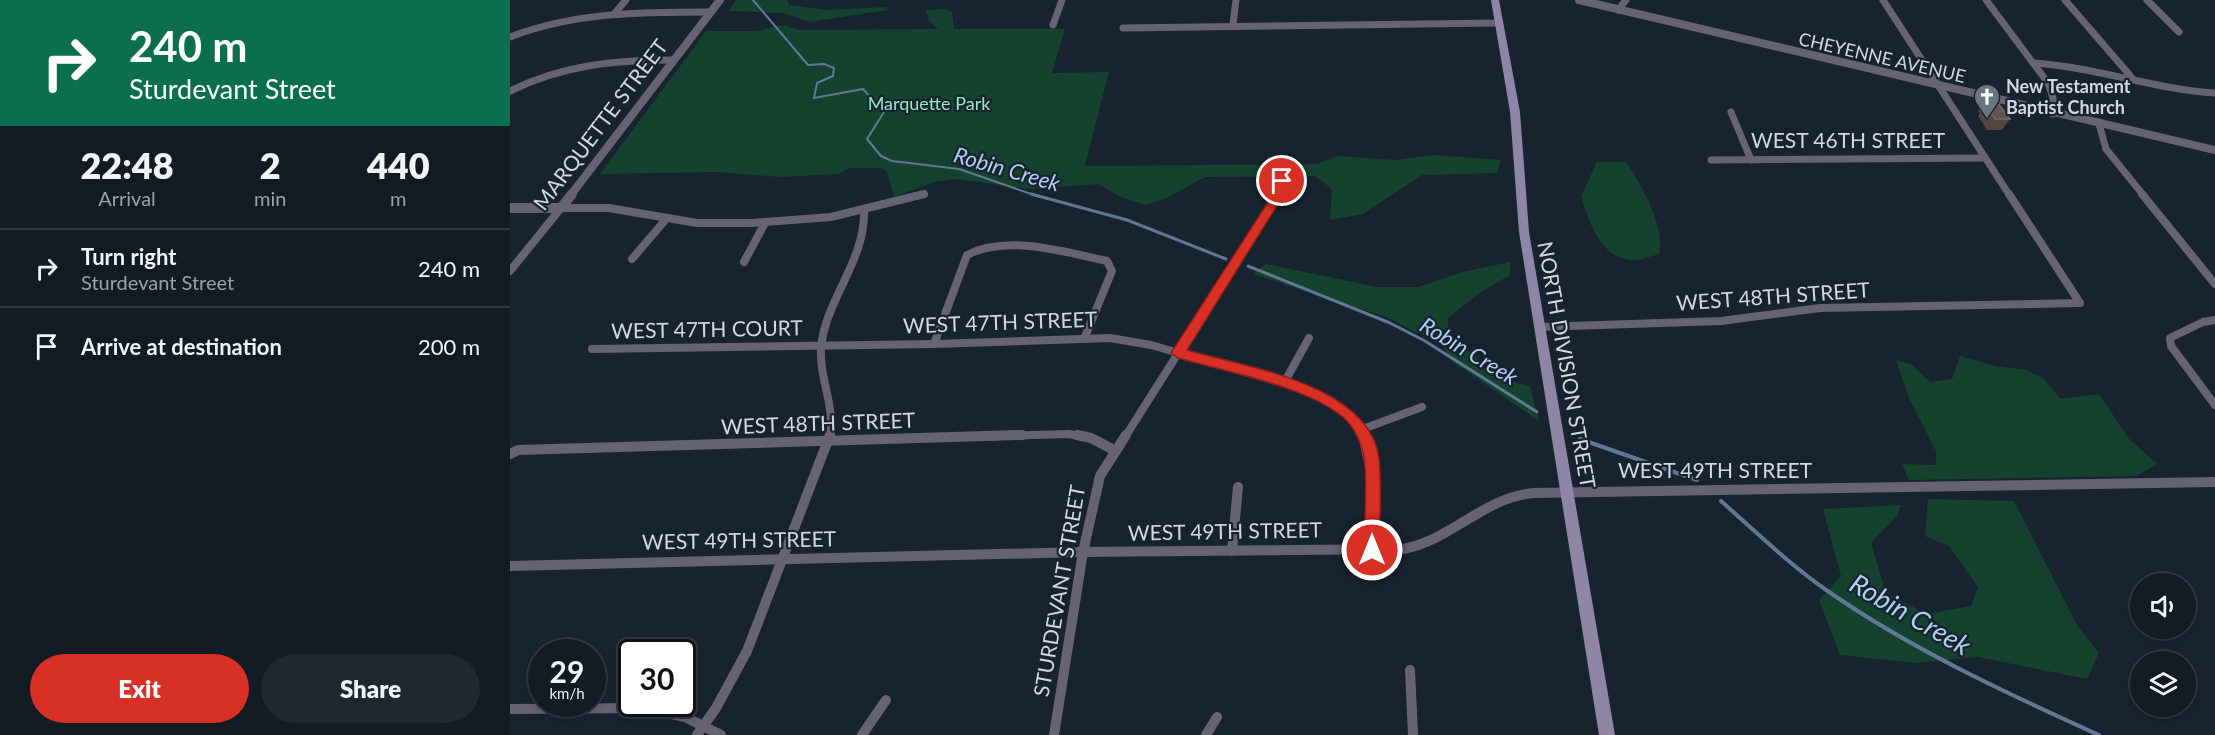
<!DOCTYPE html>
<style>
:root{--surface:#121a24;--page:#1f2731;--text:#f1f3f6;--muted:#9ca1a6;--line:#313841;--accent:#d93025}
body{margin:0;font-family:Lato,sans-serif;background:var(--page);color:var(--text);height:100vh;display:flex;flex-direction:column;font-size:22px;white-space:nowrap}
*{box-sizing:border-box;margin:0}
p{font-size:20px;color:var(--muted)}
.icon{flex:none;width:33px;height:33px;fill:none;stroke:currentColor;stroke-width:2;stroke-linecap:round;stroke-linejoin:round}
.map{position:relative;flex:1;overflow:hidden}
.panel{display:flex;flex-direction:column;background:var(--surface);width:510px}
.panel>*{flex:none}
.banner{background:#0b6e4f;color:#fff;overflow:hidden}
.fabs{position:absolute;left:1620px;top:573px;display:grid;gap:12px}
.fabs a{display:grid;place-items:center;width:66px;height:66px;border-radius:50%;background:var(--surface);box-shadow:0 3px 9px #0003,0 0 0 2px var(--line);font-size:30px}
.speed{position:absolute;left:18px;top:639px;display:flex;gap:12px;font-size:30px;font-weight:700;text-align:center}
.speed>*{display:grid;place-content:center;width:78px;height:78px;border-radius:50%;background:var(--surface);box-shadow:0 3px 9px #0003,0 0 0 2px var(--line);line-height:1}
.speed small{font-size:15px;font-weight:400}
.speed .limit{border:3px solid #111;border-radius:9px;background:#fff;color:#111}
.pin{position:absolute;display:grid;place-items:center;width:51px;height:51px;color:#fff;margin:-26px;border:3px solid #fff;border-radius:50%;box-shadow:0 2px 6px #0007}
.me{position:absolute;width:66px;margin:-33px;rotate:0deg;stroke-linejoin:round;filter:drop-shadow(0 0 4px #0008)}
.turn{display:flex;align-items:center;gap:21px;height:126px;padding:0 30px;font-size:27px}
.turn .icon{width:78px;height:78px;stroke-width:2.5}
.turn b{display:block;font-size:42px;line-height:51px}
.eta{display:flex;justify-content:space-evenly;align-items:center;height:102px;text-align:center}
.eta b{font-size:36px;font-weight:800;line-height:42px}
.primary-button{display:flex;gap:12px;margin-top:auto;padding:12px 30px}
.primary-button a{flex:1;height:69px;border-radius:36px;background:var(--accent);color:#fff;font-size:24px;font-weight:800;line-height:69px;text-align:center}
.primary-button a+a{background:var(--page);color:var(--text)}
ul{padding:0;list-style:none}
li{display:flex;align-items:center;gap:18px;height:78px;padding:0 30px;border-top:2px solid var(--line)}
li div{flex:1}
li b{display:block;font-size:22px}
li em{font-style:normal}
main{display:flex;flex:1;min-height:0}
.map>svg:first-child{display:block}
.green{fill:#15412f}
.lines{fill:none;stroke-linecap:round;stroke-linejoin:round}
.stream-far2{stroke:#617895;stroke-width:2}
.stream-far1{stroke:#617895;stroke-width:3}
.stream{stroke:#617895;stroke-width:4}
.minor-far2{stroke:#686276;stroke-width:7}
.minor-far1{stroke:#686276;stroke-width:8}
.minor{stroke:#686276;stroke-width:10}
.tertiary-far1{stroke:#686276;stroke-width:8}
.tertiary{stroke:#686276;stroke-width:10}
.secondary{fill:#8f86a7;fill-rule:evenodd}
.wall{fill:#564442}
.building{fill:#635453;stroke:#756969;stroke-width:1.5}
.route{fill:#d93025;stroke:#8d1f18;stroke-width:1.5}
.labels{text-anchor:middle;stroke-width:4.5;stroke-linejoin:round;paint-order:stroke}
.far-street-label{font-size:18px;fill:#d1d8e1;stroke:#182330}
.far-poi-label{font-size:18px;font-weight:bold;fill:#d1d8e1;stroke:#182330;text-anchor:start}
.far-park-label{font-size:18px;fill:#92e8bf;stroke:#182330}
.street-label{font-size:21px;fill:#d1d8e1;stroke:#182330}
.water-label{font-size:22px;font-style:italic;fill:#b0cef3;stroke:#182330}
.near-water-label{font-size:27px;font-style:italic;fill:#b0cef3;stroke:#182330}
</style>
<main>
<section class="panel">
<div class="banner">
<div class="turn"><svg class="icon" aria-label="right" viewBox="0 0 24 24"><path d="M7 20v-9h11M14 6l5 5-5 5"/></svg><div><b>240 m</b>Sturdevant Street</div></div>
</div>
<div class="eta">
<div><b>22:48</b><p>Arrival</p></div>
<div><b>2</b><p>min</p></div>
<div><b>440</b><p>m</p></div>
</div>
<ul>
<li><svg class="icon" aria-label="right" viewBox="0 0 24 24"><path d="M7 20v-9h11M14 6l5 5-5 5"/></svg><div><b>Turn right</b><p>Sturdevant Street</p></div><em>240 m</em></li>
<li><svg class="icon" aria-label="arrive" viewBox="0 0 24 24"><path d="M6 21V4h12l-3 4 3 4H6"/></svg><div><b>Arrive at destination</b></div><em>200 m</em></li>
</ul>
<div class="primary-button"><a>Exit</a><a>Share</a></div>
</section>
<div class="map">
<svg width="1705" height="735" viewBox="0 0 1705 735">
<rect width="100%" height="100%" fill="#182330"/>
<g class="green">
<path d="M226,0H277L279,5L316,10L377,7L378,10L299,22L274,13L219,11Z"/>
<path d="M436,9L442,12L444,29H555L542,73L599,72L575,166L808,164L827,156L884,160L924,155L991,160L987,173L912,175L853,214L820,220L822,189L805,176L695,177L657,198L636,205L613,198L588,184L521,189L445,179L424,182L384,197L377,171L371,168H340L328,174L271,177L207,172L90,174L196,31H246L272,25L290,30L428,29L419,21L416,10Z"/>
<path d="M1087,162H1116C1131,184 1156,227 1149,254C1141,256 1130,261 1121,260C1089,257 1079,221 1071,196Z"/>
<path d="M1000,262V275L968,294L938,318V337L964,355L979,375L1020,386L1029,421L943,362L932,345L876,317L743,274L756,264L867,287H908L952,272Z"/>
<path d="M1450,356L1485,366L1516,370L1533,378L1551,399L1589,394L1619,439L1647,464L1626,476L1399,480L1392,464L1426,465V451L1399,398L1386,360L1401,364L1420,382L1442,379Z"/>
<path d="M1418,499L1504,501L1567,625L1589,653L1577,679L1468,657L1405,663L1330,655L1309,600L1331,576L1313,509L1391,505L1387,516L1361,543L1376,593L1417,614L1461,606L1468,587L1439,546L1415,536Z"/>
</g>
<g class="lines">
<path class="stream-far2" d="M243,0L298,65L314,64L324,68L323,76L307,83L304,98L353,89L374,112L357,139L371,156L382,161L449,169L527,196"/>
<g class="stream-far1">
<path d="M521,194L617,220L716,259"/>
<path d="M738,266L880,323L915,341L1027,412"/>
</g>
<g class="stream">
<path d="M1070,439L1187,480"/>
<path d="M1211,501C1246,532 1280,565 1319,592C1403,650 1496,693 1589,735"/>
</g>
<g class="minor-far2">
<path d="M1373,0L1500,196"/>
<path d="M1476,0L1538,83L1543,98V114"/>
<path d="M1555,0L1623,79"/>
<path d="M1637,0L1669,32"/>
<path d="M1108,10L1116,0"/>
<path d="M105,13L116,0"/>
<path d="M723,24L726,0"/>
<path d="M543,25L552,0"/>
<path d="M613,28L988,23"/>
<path d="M0,37C65,12 131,12 200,12"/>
<path d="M1523,63C1585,67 1643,89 1705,93"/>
<path d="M0,91C53,65 104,60 163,60"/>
<path d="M1221,112L1241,160"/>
<path d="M1589,124L1596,149L1634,196"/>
<path d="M1201,160L1474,158"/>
<path d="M408,196L414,194"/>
<path d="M768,196L772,181"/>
</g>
<g class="minor-far1">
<path d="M1632,194L1705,284"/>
<path d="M122,259L157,218"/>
<path d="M234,262L255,223"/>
<path d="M0,271L51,208H99L187,223H241L321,217L414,194"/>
<path d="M1705,320L1693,322L1660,338L1661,346L1705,405"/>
<path d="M1030,327L1211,321L1310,308L1570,303L1499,194"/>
<path d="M424,344L457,255C497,234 555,252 597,261L602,271L574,339"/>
<path d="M82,349L424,344L600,338L641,345L794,389L832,409L842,418L853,437"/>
<path d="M774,383L799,338"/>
<path d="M850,430L912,407"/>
<path d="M320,437C326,404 306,373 312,340C320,294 356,258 354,209"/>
<path d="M460,437L559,434L575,437"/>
<path d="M615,437L769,194"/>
</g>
<g class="minor">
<path d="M567,435L581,438L606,451"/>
<path d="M853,435L863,481L862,550"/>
<path d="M0,454L8,450L512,435"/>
<path d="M722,551L728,487"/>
<path d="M0,566L573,552L893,549C942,540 974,497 1024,493L1705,482"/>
<path d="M900,670L903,735"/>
<path d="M0,709L133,708L175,717L211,735"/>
<path d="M187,735L206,708L237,651L320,435"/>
<path d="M352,735L376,700"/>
<path d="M544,735L573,552L590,476L616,435"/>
<path d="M696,735L707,717"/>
</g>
<g class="tertiary-far1">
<path d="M1069,0L1705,150"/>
<path d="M60,196L210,0"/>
</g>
<path class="tertiary" d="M0,208H51L62,194"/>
<path class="secondary" d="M981,0H989L1010,112L1019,232L1105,735H1089L1009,232L1000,112Z"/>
</g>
<path class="wall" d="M1476,99L1500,119L1492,130H1477L1468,116L1470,113L1468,111Z"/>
<path class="building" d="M1476,99H1485L1500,119H1485L1475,105H1480Z"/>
<path class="route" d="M772,177L778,181L773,196L677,350C736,367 859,384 869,458C872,488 869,520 870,550L867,555L862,557L856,555L854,550C854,520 858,486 854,457C852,445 845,429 836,420C804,388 713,371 668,358L661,353L762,196L768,178Z"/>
<defs>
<symbol id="church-pin" viewBox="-11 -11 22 30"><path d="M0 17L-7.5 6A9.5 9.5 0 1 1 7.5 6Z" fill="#6b7280" stroke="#182330"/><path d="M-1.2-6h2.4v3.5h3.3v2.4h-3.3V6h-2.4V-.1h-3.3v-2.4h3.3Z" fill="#fff"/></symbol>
</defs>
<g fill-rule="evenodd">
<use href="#church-pin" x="1462" y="82" width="30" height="40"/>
</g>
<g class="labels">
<g class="far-street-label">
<text transform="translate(1372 58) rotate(13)" y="6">CHEYENNE AVENUE</text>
</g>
<g class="far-poi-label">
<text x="1496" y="93">New Testament<tspan x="1496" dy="21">Baptist Church</tspan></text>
</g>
<g class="far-park-label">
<text x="419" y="110">Marquette Park</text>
</g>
<g class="street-label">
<text transform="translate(91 125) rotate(-53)" y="7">MARQUETTE STREET</text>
<text x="1338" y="148">WEST 46TH STREET</text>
<text transform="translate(1263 297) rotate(-4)" y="7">WEST 48TH STREET</text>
<text transform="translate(490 323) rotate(-2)" y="7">WEST 47TH STREET</text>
<text transform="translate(197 330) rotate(-1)" y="7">WEST 47TH COURT</text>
<text transform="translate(1056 365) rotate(80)" y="7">NORTH DIVISION STREET</text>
<text transform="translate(308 424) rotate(-2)" y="7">WEST 48TH STREET</text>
<text x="1205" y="478">WEST 49TH STREET</text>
<text transform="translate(715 532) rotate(-1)" y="7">WEST 49TH STREET</text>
<text transform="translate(229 541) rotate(-1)" y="7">WEST 49TH STREET</text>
<text transform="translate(550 591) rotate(-80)" y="7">STURDEVANT STREET</text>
</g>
<g class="water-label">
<text transform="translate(497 169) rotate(16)" y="8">Robin Creek</text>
<text transform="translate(959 351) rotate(31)" y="8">Robin Creek</text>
</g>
<g class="near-water-label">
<text transform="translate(1400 615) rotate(30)" y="9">Robin Creek</text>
</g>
</g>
</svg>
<div class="fabs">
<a><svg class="icon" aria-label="sound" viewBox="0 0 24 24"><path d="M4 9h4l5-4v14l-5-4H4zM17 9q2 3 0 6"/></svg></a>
<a><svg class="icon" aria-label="layers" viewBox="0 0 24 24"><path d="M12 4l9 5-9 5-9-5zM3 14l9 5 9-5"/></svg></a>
</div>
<div class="speed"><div>29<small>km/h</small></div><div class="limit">30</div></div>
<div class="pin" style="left:772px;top:181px;background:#d93025"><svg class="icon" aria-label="arrive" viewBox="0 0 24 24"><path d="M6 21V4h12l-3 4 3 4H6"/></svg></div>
<svg class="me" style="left:862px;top:550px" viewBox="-20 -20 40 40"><circle r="17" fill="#d93025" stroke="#fff" stroke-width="3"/><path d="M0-11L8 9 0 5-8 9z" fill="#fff"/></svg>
</div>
</main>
